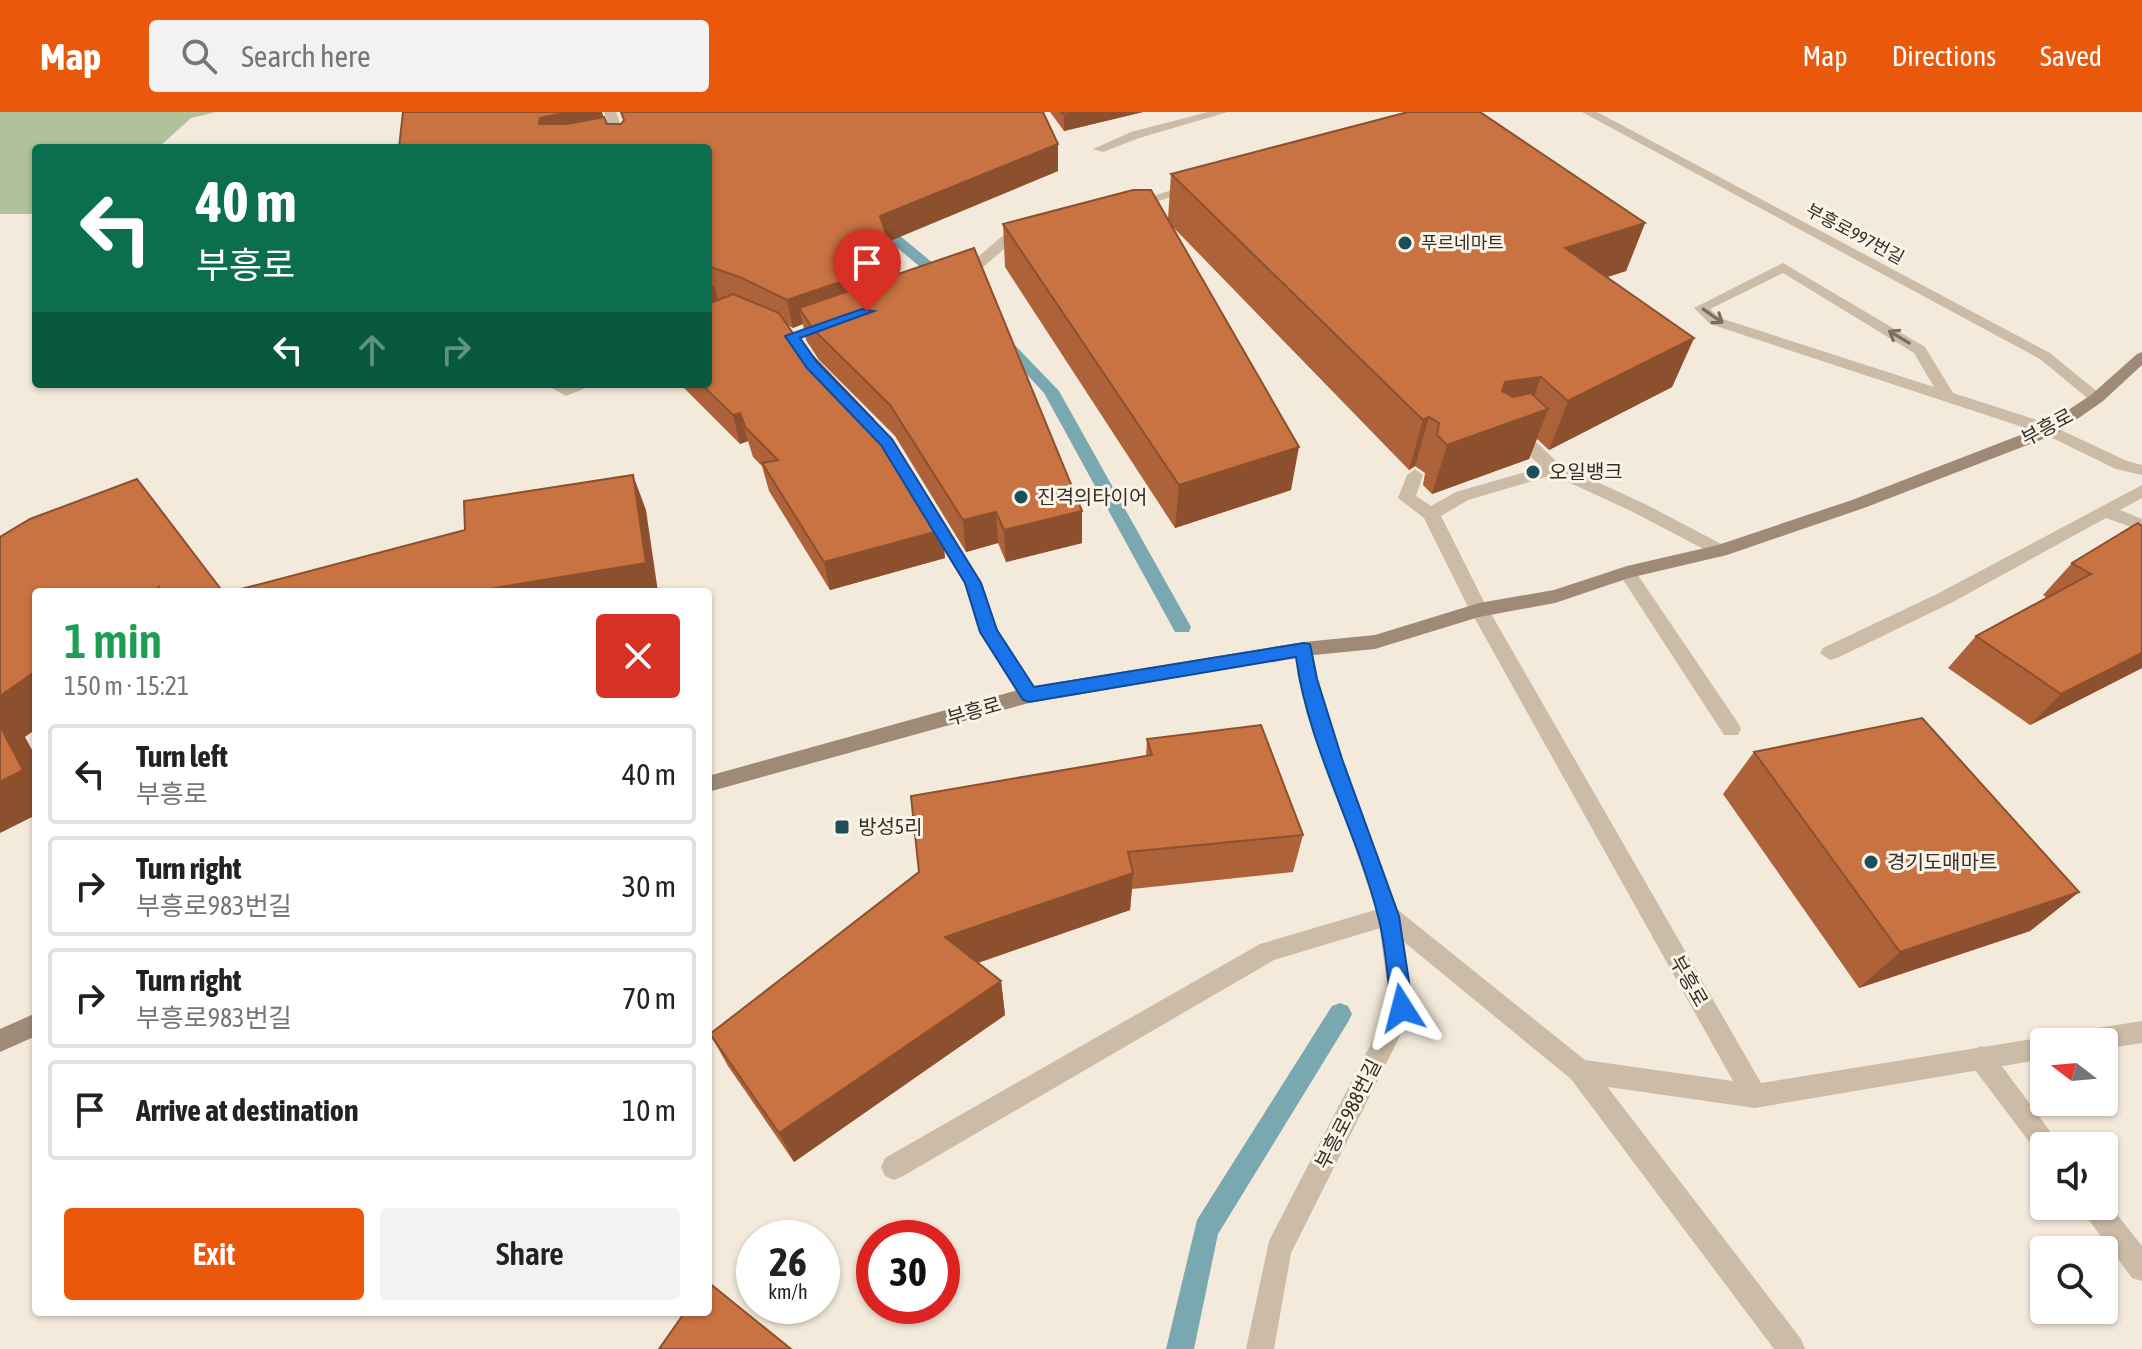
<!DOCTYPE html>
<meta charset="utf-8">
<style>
:root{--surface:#fff;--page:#f2f2f2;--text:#222;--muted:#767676;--line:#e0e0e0;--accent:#ea580c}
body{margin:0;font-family:"Asap Condensed","Noto Sans KR",sans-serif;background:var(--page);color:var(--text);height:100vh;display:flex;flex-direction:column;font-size:30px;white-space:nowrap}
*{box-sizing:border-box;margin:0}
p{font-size:26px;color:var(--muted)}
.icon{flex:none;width:44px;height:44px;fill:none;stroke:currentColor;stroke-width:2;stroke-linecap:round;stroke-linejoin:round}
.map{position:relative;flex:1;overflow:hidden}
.details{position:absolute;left:32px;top:476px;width:680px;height:728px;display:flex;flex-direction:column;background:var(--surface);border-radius:8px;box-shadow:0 2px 6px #0004}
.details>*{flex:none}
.hud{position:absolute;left:32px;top:32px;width:680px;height:244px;border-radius:8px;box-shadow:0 2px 6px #0004;background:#0b6e4f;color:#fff;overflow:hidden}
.needle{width:52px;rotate:286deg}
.tools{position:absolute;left:2030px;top:916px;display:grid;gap:16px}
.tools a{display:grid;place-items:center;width:88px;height:88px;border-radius:8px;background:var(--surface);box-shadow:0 2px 6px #0004;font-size:40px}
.speed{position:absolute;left:736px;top:1108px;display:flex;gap:16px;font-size:40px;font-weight:700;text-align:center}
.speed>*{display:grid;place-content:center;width:104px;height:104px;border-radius:50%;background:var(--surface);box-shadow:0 2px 6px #0004;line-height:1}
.speed small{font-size:20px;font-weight:400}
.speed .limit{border:12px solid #d22;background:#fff;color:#111}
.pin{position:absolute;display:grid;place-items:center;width:68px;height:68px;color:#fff;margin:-82px -34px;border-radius:50% 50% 50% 0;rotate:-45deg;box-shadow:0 0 8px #0007}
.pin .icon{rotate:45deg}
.me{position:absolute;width:88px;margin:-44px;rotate:351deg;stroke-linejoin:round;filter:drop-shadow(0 0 6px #0008)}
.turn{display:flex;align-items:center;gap:28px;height:168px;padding:0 32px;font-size:36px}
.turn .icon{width:104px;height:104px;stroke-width:2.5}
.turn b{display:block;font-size:56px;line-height:68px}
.lanes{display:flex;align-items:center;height:76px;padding:0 32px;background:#0003;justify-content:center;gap:40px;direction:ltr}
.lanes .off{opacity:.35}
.round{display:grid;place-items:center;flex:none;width:84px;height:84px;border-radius:8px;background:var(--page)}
.headline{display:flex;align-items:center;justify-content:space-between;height:136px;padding:0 32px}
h1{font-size:48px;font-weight:600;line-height:60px;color:#1e9e55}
.primary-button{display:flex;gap:16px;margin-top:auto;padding:16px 32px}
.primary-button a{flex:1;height:92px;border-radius:8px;background:var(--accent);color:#fff;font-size:32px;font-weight:600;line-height:92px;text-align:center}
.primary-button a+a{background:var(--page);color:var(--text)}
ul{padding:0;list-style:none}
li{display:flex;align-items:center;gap:24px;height:100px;margin:0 16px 12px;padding:0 16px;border:4px solid var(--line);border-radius:8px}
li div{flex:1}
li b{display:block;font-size:30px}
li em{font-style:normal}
header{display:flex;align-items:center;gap:48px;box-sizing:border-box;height:112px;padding:0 40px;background:var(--accent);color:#fff}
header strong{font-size:38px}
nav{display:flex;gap:44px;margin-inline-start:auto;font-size:28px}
.search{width:560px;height:72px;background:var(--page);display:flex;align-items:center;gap:20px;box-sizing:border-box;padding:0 28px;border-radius:8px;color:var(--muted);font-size:30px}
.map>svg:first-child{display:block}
.green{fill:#b0c29b}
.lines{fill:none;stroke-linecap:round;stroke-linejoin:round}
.stream{fill:#79a8b1;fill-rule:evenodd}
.service{fill:#cbbba7;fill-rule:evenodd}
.minor{fill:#cbbba7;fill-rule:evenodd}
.secondary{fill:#9f8a78;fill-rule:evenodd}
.wall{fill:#ad6239}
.shaded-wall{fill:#8d502e}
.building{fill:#c97242;stroke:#8d502e;stroke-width:2}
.oneway{stroke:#7a6d61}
.route{fill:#1a73e8;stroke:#114b97;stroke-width:2}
.poi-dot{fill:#1c4f5a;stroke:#faf4e8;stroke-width:3}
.labels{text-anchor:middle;stroke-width:6;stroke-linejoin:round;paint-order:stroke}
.far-street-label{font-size:18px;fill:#372e28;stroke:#faf4e8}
.far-poi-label{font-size:18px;fill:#372e28;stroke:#faf4e8;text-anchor:start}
.street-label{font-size:20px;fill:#372e28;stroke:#faf4e8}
.poi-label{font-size:20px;fill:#372e28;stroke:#faf4e8;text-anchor:start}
</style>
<header>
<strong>Map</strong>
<div class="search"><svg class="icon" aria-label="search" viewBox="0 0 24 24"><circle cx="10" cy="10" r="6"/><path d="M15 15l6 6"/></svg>Search here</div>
<nav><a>Map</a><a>Directions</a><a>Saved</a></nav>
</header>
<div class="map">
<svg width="2142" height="1237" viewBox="0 0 2142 1237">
<rect width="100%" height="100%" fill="#f3eadb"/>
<path class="green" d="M0,0H216L191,6L158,36H36V102H0Z"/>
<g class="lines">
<g class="stream">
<path d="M871,108H881L952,167V173H942L871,114Z"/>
<path d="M1002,224L1007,225L1059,279L1191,515L1189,520H1175L1044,281L995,228Z"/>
<path d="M1340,891L1348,894L1352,902L1348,910L1218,1122L1194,1237H1166L1197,1108L1332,894Z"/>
</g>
<g class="service">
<path d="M1783,151L1925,235L1953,281L2056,314L2058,318L2056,322H2044L1710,212L1694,196ZM1783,161L1914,241L1934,275L1720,206L1710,197Z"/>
<path d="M545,272H595L566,284Z"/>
<path d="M1517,316L1523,317L1560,353L1645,392L1727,435L1730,439L1721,445L1715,443L1633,400L1553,363L1468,388L1441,404L1488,498L1479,505L1472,503L1424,406L1398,386L1407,363L1415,357L1423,363L1416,384L1431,394L1456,380L1542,355L1505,322Z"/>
<path d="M2142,373V386L2120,398L2142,407V419L2106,406L1951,491L1837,546L1830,548L1820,541L1823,536L1939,481Z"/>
<path d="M1627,454L1633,456L1738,611L1741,617L1738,623H1724L1618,460Z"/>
<path d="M1389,794L1397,797L1400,804L1397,811L1274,848L903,1064L894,1068L885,1064L881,1055L885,1046L1260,832Z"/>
<path d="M1981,934L1990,938L2061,1034H2044V1045L2039,1043L1972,954L1969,946L1972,938Z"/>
<path d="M1580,947L1589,951L1801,1227L1805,1237H1774L1571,967L1568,959L1571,951Z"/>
<path d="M2104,1086L2142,1134V1169L2132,1166L2085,1103L2081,1094H2104Z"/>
</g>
<g class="minor">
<path d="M604,0H616L629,36H617Z"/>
<path d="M1208,0H1228L1139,26L1103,40L1093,37L1131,20Z"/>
<path d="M1582,0H1597L2050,241L2105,286L2103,289H2091L2040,247Z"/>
<path d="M1190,72L1202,75L1130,98L1123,94Z"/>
<path d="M1029,117L1036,121L1034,124L1011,131L966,170H956V164L1001,125Z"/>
<path d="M2050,313L2127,349L2142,353V363L2116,357L2044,322V314Z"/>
<path d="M928,392L934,394L982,471L998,519L1036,578L1039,583L1036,588H1022L980,520L964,471L919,398Z"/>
<path d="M1479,491L1486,493L1761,971L2044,925L2053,930H2044V947L1755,996L1580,971L1571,967L1404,830L1414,896L1291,1141L1274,1237H1246L1269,1129L1390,895L1378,804L1298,567L1295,537L1297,532H1311L1318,567L1343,647L1398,798L1585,948L1733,969L1470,498Z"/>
<path d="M2142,909V931L2104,937V930H2067L2071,922L2079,919Z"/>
</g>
<g class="secondary">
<path d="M2142,240V253L2103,289L2056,322L1864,396L1727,443L1629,466L1555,491L1479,505L1375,537L1304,544L1029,591L708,680V664L1029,575L1304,530L1375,523L1479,491L1554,478L1627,454L1718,433L1852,388L2044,314L2091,283L2137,242Z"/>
<path d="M36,901V924L0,940V917Z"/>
</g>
</g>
<g class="wall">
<path d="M403,0L604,6L607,12H621L624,9L621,0L1058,59L888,129L896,151L898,162L1082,431L1006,450L998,431L966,440L895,324L819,248L806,228L803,212L793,216L787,213L942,418L945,446L830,478L769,379L762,354L753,345L748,329L740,332L680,272H708V36Z"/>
<path d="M1050,0H1143L1064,19Z"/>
<path d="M1171,62L1645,111L1626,159L1607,165L1694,226L1672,275L1549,338L1537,327L1529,347L1432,382L1423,373L1425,361L1415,354L1409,358L1172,114L1291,378L1175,416L1005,155L1003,112L1168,107Z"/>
<path d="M2142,414V556L2030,613L1948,556L1976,524L2047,486L2043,483L2072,451Z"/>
<path d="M1147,627L1303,723L1293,760L1132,777L1130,798L978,851L1001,869L1005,903L794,1050L728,954L710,922L1146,644Z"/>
<path d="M1754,640L2079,780L2030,819L1859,876L1723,682Z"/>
</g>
<g class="shaded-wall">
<path d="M569,0H602L608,20L539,12L540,6Z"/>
<path d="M1077,0H1143L1064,19V3Z"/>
<path d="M1058,32V59L883,132L880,104Z"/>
<path d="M1645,111L1626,159L1549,184L1565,136Z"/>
<path d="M896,151L900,179L799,196L803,212L793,216L787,188Z"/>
<path d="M714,173L722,201L708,207V176Z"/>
<path d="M1694,226L1672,275L1549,338L1568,289Z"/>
<path d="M1541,265L1527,305L1548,297L1529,347L1432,382L1447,333L1505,270Z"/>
<path d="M740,301L748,329L740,332L733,303Z"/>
<path d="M1429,305L1415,354L1409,358L1423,308Z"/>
<path d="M1299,335L1291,378L1175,416L1179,373Z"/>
<path d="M633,363L646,398L658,480H471Z"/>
<path d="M1082,399V431L1006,450L1004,418Z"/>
<path d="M996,400L998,431L966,440L963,408Z"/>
<path d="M942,418L945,446L830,478L824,450Z"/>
<path d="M2142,541V556L2030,613L2061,582Z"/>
<path d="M36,559V617L25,625L36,645V703L0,721V584Z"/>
<path d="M1133,761L1130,798L951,860L945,825Z"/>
<path d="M2079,780L2030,819L1859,876L1900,840Z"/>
<path d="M1001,869L1005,903L794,1050L779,1021Z"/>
</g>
<g class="building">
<path d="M403,0H569L540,6L539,12H567L604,5L607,12H621L624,8L621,0H1043L1058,32L880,104L896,151L787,188L742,166L708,154V36H399Z"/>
<path d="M1061,0H1077L1064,3Z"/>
<path d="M1408,0H1480L1645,111L1565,136L1694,226L1568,289L1541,265L1505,270L1502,279L1513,285L1531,281L1548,297L1447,333L1437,323L1439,311L1429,305L1423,308L1171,62Z"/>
<path d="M1133,78H1151L1299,335L1179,373L1003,112Z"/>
<path d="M974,136L1082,399L1004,418L996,400L963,408L890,293L813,217L799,196Z"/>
<path d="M733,182L779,201L799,230L873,307L942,418L824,450L762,351L778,348L746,316L740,301L733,303L701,272H708V192Z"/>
<path d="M633,363L646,451L471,480H230L465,418L464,389Z"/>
<path d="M137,367L223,480H159V475L151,480H36V559L0,584V425L30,407Z"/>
<path d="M2138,411L2142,414V541L2061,582L1976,524L2091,462L2072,451Z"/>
<path d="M1922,606L2079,780L1900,840L1754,640Z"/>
<path d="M1261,613L1303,723L1128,740L1133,761L945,825L1001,869L779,1021L710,922L919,760L911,684L1152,643L1147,627Z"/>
<path d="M0,614L23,658L0,670Z"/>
<path d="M708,1170L791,1237H659L685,1200H708Z"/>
</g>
<defs><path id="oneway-shaft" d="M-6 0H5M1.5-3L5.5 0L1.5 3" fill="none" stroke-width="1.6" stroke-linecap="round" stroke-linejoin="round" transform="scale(2)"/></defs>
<g class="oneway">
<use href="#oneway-shaft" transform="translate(1713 204) rotate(35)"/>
<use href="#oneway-shaft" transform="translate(1899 225) rotate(-149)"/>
</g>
<path class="route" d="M862,197L874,199L800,226L817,250L892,327L981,471L997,518L1034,575L1304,531L1310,532L1317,567L1342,647L1399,804L1413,896L1410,903L1402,906L1395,903L1392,896C1387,866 1386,833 1378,804C1356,716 1308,635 1296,545L1029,590L1023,588L980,520L965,471L881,333L807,256L785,224Z"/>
<g class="poi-dot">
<circle cx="1405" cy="131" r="8"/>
<circle cx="1533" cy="360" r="8"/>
<circle cx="1021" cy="385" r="8"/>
<rect x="834" y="707" width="16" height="16" rx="4"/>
<circle cx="1871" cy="750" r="8"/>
</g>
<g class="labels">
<g class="far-street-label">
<text transform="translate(1855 122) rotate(28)" y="6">부흥로997번길</text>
</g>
<g class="far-poi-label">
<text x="1421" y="137">푸르네마트</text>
</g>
<g class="street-label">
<text transform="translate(2047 315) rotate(-28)" y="7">부흥로</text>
<text transform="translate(974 599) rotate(-16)" y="7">부흥로</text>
<text transform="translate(1689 869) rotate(60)" y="7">부흥로</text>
<text transform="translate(1348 1002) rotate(-63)" y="7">부흥로988번길</text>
</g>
<g class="poi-label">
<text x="1549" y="367">오일뱅크</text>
<text x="1037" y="392">진격의타이어</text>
<text x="858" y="722">방성5리</text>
<text x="1887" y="757">경기도매마트</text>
</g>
</g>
</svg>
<div class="tools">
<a><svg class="needle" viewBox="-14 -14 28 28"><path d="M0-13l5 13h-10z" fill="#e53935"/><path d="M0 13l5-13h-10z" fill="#767676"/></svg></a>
<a><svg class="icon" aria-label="sound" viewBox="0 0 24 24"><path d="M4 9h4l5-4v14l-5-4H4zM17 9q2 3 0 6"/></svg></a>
<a><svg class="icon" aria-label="search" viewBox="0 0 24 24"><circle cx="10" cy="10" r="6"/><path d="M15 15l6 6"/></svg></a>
</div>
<div class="speed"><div>26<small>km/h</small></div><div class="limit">30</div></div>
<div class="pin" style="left:867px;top:199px;background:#d93025"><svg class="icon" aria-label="arrive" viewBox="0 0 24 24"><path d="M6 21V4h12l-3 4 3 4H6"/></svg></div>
<svg class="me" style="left:1402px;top:896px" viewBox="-20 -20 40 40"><path d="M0-17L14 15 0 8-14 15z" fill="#1a73e8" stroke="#fff" stroke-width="4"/></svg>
<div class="hud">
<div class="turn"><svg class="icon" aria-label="left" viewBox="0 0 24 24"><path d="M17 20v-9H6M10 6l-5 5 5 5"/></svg><div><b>40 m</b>부흥로</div></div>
<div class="lanes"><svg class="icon" aria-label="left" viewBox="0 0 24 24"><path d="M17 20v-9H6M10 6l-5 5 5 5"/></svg><svg class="icon off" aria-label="ahead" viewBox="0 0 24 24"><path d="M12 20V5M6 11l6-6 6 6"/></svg><svg class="icon off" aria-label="right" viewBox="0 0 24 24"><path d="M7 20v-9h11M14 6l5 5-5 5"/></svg></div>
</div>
<section class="details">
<div class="headline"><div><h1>1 min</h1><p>150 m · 15:21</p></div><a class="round" style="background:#d93025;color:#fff"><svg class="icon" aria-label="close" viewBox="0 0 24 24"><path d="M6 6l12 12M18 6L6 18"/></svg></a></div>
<ul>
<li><svg class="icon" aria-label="left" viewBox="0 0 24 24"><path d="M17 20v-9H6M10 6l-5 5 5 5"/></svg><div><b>Turn left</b><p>부흥로</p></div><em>40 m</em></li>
<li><svg class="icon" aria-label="right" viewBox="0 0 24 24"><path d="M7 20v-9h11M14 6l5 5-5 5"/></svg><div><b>Turn right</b><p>부흥로983번길</p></div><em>30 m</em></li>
<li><svg class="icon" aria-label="right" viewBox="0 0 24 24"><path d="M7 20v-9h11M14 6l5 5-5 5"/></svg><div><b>Turn right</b><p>부흥로983번길</p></div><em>70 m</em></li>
<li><svg class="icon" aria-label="arrive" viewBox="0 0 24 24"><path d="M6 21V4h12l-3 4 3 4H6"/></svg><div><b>Arrive at destination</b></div><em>10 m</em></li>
</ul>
<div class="primary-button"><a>Exit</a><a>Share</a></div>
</section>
</div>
